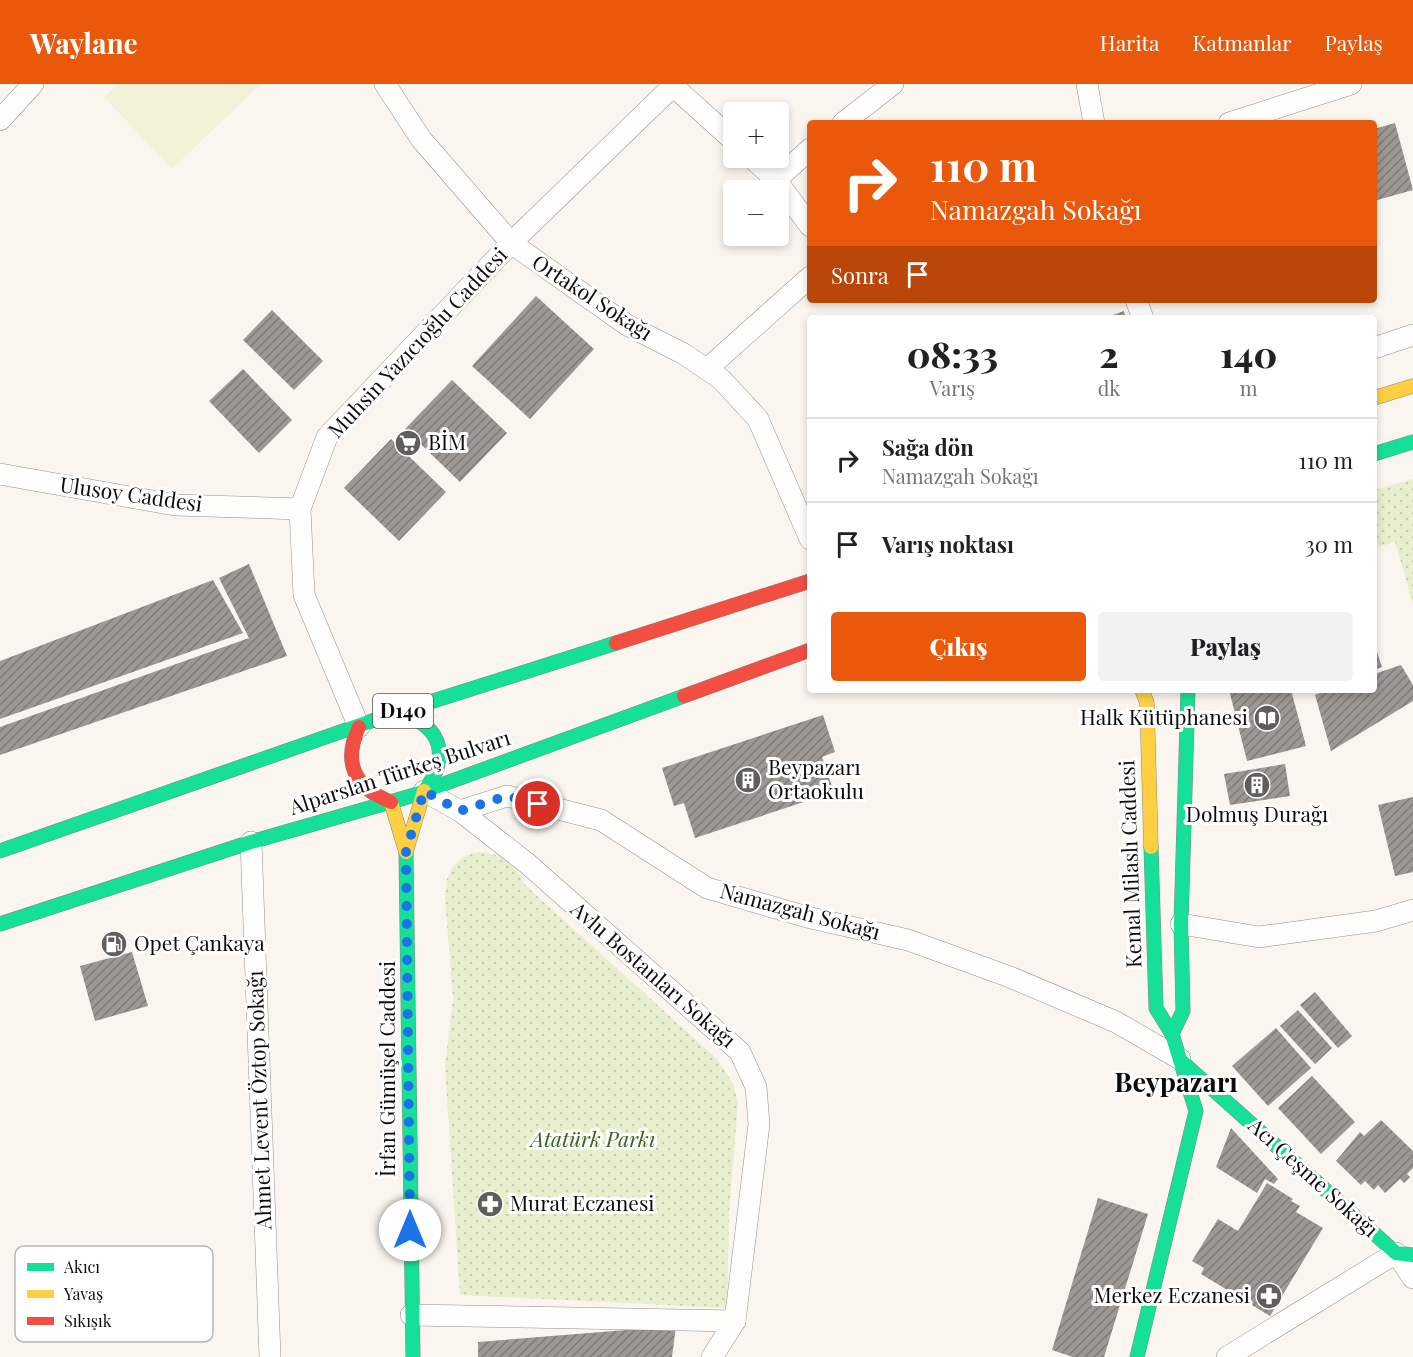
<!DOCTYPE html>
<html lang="tr">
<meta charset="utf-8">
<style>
:root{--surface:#fff;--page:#f2f2f2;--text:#202124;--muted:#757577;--line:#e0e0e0;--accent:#ea580c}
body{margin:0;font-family:"Playfair Display",serif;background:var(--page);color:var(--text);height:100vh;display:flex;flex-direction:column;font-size:22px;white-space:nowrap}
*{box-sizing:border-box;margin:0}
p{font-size:20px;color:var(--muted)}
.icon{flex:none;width:33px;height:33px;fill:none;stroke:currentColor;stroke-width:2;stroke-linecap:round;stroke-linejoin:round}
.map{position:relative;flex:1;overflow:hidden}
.side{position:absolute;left:807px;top:231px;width:570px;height:378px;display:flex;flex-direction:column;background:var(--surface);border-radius:6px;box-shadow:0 3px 9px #0003}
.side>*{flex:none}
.hud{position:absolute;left:807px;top:36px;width:570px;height:183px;border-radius:6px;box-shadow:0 3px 9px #0003;background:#ea580c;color:#fff;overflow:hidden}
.buttons{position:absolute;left:723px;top:18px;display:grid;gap:12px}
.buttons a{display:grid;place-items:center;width:66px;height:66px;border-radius:6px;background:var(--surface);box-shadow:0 3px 9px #0003;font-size:30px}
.pin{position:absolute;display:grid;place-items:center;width:51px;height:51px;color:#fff;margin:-26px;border:3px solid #fff;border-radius:50%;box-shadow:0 2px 6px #0007}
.me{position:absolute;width:66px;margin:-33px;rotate:0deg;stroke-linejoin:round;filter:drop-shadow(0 0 4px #0008)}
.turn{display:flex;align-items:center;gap:21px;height:126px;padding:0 24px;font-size:27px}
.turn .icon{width:78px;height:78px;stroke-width:2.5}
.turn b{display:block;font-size:42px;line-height:51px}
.then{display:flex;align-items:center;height:57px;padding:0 24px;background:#0003;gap:12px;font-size:22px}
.eta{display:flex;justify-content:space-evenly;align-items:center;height:102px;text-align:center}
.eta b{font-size:36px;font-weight:800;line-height:42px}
.action{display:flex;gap:12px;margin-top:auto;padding:12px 24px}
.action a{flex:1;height:69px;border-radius:6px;background:var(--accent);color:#fff;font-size:24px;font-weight:800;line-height:69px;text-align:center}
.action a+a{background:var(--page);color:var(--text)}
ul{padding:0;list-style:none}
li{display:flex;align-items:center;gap:18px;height:84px;padding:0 24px;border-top:2px solid var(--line)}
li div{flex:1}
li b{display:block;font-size:22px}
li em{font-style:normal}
header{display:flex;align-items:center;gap:36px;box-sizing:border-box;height:84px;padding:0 30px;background:var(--accent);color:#fff}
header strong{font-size:28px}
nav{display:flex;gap:33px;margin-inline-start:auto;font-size:21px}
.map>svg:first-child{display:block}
.grass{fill:url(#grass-dots)}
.pitch{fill:#f1f3d8}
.building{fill:url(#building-hatch)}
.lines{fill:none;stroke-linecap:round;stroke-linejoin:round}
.street-casing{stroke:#93918e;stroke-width:22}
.fast-casing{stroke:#8a8885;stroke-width:15}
.slow-casing{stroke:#8a8885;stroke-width:15}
.jam-casing{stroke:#8a8885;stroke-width:15}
.street{stroke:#fefefd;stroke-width:21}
.fast{stroke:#16e098;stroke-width:14}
.slow{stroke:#ffcf43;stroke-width:14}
.jam{stroke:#f24e42;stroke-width:14}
.route{stroke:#1a73e8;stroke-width:10;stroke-dasharray:0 18}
.labels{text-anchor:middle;stroke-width:6;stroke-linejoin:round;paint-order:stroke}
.shield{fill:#fff;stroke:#555;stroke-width:1.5}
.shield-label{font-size:20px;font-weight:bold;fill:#0c0c0c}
.street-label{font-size:21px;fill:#0c0c0c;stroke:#fff}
.poi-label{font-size:21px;fill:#0c0c0c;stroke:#fff;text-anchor:start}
.park-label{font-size:21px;font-style:italic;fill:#38641b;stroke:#fff}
.district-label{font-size:27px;font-weight:bold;fill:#0c0c0c;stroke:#fff}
.key{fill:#fff;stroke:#b6b6b6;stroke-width:1.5}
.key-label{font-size:16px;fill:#0c0c0c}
</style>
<header>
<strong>Waylane</strong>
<nav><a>Harita</a><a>Katmanlar</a><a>Paylaş</a></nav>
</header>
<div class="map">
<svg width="1413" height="1273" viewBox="0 0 1413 1273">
<defs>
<pattern id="grass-dots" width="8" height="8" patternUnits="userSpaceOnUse" patternTransform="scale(1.5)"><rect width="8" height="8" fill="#e8efce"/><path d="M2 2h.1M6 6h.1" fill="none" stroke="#c6ccb0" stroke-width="1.8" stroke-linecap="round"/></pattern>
<pattern id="building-hatch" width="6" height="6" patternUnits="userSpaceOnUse" patternTransform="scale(1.5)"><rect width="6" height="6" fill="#9c9995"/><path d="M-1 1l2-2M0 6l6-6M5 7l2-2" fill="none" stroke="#7e7b78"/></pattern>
</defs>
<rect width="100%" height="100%" fill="#faf6ef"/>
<g class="grass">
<path d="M1413,395V520L1395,458L1374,464V406Z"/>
<path d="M479,768C499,768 518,781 524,800L718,976L733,1000L738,1019L729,1129L727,1224L460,1211L445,982L453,915L445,815L447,795L453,782L464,772Z"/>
</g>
<path class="pitch" d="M118,0H261L172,85L104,13Z"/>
<g class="building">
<path d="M1395,39L1413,106L1374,117V45Z"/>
<path d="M536,212L594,265L530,335L472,282Z"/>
<path d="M272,226L323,277L294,306L243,256Z"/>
<path d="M1124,227L1126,234H1104Z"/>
<path d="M243,285L292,336L259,369L209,317Z"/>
<path d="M452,296L507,349L460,398L405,345Z"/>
<path d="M391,355L446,408L399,457L344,404Z"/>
<path d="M249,480L287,572L0,671V643L249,554L219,494Z"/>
<path d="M213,496L243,549L0,635V577Z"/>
<path d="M1374,559L1382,583L1374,586Z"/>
<path d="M1401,581L1413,601V617L1331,667L1315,611L1328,606H1374V590Z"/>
<path d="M1229,606H1291L1306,662L1247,677Z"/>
<path d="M823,631L835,668L822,673L834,708L695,754L684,719L674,722L662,684Z"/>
<path d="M1285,680L1290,712L1230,721L1224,690Z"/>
<path d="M1413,713V788L1395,792L1378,721Z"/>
<path d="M132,868L148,922L95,937L80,882Z"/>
<path d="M1315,908L1352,952L1338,964L1300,921Z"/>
<path d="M1298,926L1332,964L1315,980L1280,942Z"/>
<path d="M1276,944L1311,984L1268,1022L1232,982Z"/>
<path d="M1312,992L1355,1038L1321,1070L1278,1024Z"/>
<path d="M1381,1036L1413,1067V1084L1407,1090L1410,1093L1404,1099L1400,1095L1385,1109L1378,1101L1374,1106L1365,1097L1361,1101L1336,1077L1360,1048L1364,1052Z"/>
<path d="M1231,1044L1278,1095L1274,1100L1265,1095L1257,1109L1216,1083Z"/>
<path d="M1267,1099L1293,1115L1291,1117L1300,1122L1296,1128L1323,1144L1270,1232L1201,1190L1204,1184L1192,1177L1218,1135L1238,1147Z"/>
<path d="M1098,1114L1148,1130L1104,1273H1073L1052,1266Z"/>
<path d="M676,1242L672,1273H478V1258Z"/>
</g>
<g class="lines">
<defs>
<g id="street">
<path d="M385,0L421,55L511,159L627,241L684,270L721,295L758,335L810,455"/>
<path d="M1087,0L1094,39"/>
<path d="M673,2L734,57"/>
<path d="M0,36L33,0"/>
<path d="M843,39L893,0"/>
<path d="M1229,39L1351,0"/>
<path d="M752,74L776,96L810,142"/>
<path d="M776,96L810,65"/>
<path d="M1136,216L1143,234"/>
<path d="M1374,264L1413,251"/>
<path d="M707,285L810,193"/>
<path d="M0,390L175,421L300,425"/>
<path d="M359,643L304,511L300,425L327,353L511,159L675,0"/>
<path d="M424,707L460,727L507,712L601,736L707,804L807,833L908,856L1010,893L1116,938L1180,975"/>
<path d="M460,727L528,780L740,968L756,1003L759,1040L735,1237L712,1273"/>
<path d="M251,758L270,1273"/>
<path d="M1181,840L1259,853L1376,837L1413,826"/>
<path d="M411,1231L735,1237"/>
<path d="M1227,1273L1396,1169L1413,1194"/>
</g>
<g id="fast">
<path d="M1374,370L1413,358"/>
<path d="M397,629C441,640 452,671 424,707"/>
<path d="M0,767L383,633L616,559"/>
<path d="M406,768L413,1273"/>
<path d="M0,840L251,758L411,712L684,612"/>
<path d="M1172,950L1183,927L1181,840L1188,606"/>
<path d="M1180,976L1396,1169L1413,1171"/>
<path d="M1137,1273L1196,1027L1172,950L1156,924L1151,763"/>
</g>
<g id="slow">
<path d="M1374,314L1413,302"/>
<path d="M1142,606L1147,619L1151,763"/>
<path d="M391,718L406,768L424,707"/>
</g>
<g id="jam">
<path d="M616,559L810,497"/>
<path d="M684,612L810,566"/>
<path d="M359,643C342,679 355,704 391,718"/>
</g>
</defs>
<use href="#street" class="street-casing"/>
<use href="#fast" class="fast-casing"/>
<use href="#slow" class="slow-casing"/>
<use href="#jam" class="jam-casing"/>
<use href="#street" class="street"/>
<use href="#fast" class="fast"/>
<use href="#slow" class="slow"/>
<use href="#jam" class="jam"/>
</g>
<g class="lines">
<path class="route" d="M410,1146L406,768L424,707L460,727L507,712L538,720"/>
</g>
<defs>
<symbol id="supermarket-disc" viewBox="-11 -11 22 22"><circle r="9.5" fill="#5f5e5b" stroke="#fff"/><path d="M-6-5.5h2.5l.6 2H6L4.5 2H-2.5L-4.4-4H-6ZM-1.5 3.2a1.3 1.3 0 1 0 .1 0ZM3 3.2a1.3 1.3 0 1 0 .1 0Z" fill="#fff"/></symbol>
<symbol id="library-disc" viewBox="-11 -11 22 22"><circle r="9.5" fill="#5f5e5b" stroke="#fff"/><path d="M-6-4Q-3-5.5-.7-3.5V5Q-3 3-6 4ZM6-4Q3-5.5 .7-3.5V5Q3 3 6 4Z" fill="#fff"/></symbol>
<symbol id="building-disc" viewBox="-11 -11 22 22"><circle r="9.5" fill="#5f5e5b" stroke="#fff"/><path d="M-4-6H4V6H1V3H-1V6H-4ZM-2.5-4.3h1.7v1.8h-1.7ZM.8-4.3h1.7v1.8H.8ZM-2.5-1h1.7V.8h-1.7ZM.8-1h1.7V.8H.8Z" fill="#fff"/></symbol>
<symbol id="fuel-disc" viewBox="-11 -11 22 22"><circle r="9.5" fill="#5f5e5b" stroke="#fff"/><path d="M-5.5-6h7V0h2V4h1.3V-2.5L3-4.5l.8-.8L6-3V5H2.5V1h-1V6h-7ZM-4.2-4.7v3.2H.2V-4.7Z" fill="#fff"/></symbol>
<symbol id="pharmacy-disc" viewBox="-11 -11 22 22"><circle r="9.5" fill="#5f5e5b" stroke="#fff"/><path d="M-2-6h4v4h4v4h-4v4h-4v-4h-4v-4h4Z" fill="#fff"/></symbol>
</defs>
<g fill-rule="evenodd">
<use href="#supermarket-disc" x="393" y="344" width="30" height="30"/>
<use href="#library-disc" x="1252" y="619" width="30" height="30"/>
<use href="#building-disc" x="733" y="681" width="30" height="30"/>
<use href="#building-disc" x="1242" y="686" width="30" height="30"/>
<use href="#fuel-disc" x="99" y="845" width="30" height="30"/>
<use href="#pharmacy-disc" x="475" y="1105" width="30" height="30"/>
<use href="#pharmacy-disc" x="1254" y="1197" width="30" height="30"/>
</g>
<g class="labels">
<rect class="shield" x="373" y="610" width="60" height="34" rx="4.5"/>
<g class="shield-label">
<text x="403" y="634">D140</text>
</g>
<g class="street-label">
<text transform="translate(592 214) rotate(33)" y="7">Ortakol Sokağı</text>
<text transform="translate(418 259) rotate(-47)" y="7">Muhsin Yazıcıoğlu Caddesi</text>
<text transform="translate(131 411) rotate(8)" y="7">Ulusoy Caddesi</text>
<text transform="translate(400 689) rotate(-18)" y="7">Alparslan Türkeş Bulvarı</text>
<text transform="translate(1131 780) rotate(-92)" y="7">Kemal Milaslı Caddesi</text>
<text transform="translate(800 828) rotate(15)" y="7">Namazgah Sokağı</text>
<text transform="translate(653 891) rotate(41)" y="7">Avlu Bostanları Sokağı</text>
<text transform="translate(388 985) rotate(-90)" y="7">İrfan Gümüşel Caddesi</text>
<text transform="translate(260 1016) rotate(-92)" y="7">Ahmet Levent Öztop Sokağı</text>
<text transform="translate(1313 1094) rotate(42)" y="7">Acı Çeşme Sokağı</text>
</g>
<g class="poi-label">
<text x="428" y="366">BİM</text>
<text x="1248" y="641" text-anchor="end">Halk Kütüphanesi</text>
<text x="768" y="691">Beypazarı<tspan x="768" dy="24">Ortaokulu</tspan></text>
<text x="1257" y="738" text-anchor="middle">Dolmuş Durağı</text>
<text x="134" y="867">Opet Çankaya</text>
<text x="510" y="1127">Murat Eczanesi</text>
<text x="1250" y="1219" text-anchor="end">Merkez Eczanesi</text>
</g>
<g class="park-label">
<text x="593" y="1063">Atatürk Parkı</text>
</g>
<g class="district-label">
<text x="1176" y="1008">Beypazarı</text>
</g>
</g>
<rect x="15" y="1162" width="198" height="96" rx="9" class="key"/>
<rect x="27" y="1179" width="27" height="8" fill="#16e098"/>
<rect x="27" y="1206" width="27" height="8" fill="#ffcf43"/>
<rect x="27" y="1233" width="27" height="8" fill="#f24e42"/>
<g class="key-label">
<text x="64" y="1189">Akıcı</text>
<text x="64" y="1216">Yavaş</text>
<text x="64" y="1243">Sıkışık</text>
</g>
</svg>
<div class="buttons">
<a>+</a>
<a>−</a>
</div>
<div class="pin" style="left:538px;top:720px;background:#d93025"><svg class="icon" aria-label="arrive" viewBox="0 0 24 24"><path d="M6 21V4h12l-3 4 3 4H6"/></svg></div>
<svg class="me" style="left:410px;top:1146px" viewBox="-20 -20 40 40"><circle r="19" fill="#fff"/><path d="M0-13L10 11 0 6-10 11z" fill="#1a73e8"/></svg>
<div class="hud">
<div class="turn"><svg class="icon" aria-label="right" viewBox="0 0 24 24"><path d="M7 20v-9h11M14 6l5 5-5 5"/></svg><div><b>110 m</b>Namazgah Sokağı</div></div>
<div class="then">Sonra<svg class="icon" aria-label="arrive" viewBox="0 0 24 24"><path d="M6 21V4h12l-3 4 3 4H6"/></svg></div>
</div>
<section class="side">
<div class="eta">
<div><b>08:33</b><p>Varış</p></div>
<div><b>2</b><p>dk</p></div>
<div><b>140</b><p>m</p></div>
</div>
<ul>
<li><svg class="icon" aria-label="right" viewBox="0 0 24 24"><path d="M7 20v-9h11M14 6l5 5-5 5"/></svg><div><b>Sağa dön</b><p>Namazgah Sokağı</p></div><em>110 m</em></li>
<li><svg class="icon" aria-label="arrive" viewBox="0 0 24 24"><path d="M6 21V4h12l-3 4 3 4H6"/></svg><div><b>Varış noktası</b></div><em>30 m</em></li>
</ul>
<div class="action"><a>Çıkış</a><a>Paylaş</a></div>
</section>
</div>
